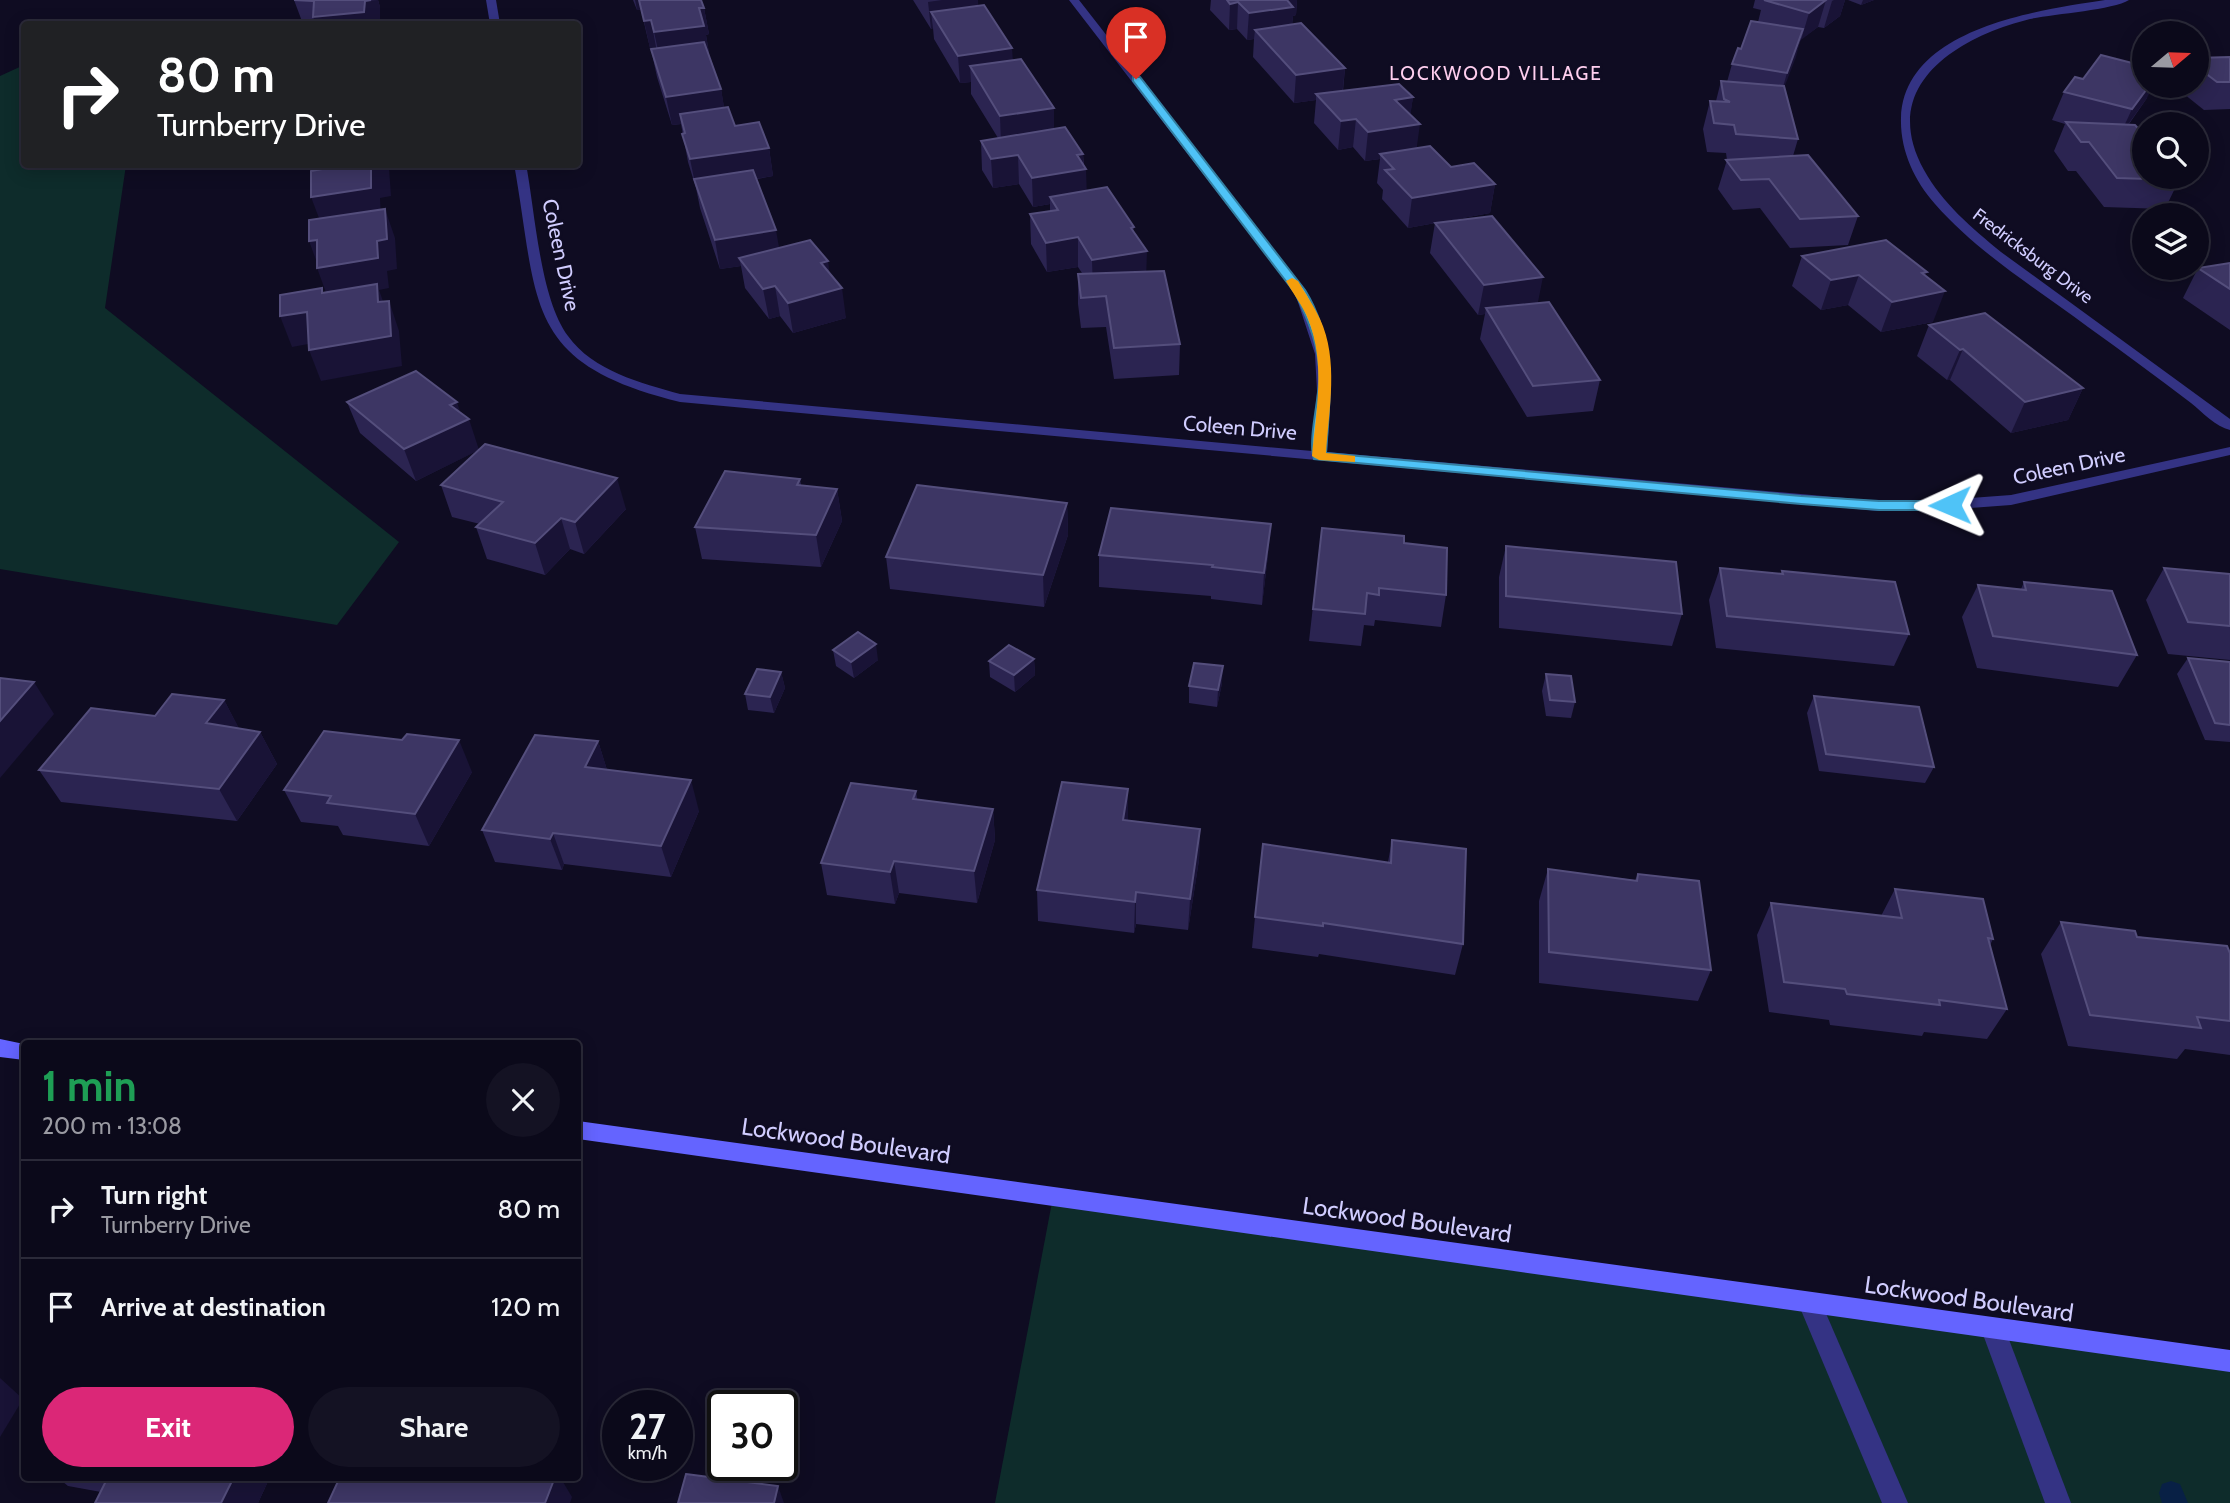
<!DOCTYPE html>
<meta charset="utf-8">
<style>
:root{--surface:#0b091a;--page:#141223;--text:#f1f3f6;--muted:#9a9aa2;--line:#2b2a39;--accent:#db2777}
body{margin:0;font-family:Cabin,sans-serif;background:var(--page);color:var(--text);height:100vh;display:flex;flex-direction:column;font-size:26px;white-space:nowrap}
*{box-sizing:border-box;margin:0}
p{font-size:23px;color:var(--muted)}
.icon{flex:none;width:38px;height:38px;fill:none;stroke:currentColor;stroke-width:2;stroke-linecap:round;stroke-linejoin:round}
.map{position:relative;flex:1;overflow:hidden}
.sheet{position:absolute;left:21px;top:1040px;width:560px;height:441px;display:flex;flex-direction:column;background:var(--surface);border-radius:7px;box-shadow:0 4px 18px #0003,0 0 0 2px var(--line)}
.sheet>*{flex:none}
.guide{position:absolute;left:21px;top:21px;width:560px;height:147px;border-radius:7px;box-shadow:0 4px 18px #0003,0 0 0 2px var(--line);background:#202124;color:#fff;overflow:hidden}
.needle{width:46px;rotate:71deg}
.tools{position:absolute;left:2132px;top:21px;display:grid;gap:14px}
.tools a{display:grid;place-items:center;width:77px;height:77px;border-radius:50%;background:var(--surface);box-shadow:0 4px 18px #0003,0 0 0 2px var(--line);font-size:35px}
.speed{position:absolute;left:602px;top:1390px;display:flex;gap:14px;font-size:35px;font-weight:700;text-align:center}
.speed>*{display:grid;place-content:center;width:91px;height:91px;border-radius:50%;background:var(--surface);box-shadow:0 4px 18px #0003,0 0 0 2px var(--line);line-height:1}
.speed small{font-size:18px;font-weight:400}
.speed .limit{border:4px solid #111;border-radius:10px;background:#fff;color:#111}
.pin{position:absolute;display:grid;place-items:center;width:60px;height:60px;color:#fff;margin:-72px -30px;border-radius:50% 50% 50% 0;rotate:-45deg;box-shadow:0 0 7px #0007}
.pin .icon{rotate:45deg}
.me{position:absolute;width:77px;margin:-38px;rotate:269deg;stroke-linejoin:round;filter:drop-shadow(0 0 5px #0008)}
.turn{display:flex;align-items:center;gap:24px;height:147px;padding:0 21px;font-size:32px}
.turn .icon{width:91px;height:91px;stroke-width:2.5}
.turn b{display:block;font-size:49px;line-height:60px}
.round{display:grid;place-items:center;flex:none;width:74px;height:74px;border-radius:37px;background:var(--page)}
.summary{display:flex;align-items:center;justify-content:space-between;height:119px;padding:0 21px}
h1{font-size:42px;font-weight:700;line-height:52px;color:#1e9e55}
.primary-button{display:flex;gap:14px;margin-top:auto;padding:14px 21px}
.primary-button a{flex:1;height:80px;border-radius:42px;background:var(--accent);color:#fff;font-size:28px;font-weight:700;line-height:80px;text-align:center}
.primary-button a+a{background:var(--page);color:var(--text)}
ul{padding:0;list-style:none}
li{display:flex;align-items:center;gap:21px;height:98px;padding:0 21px;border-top:2px solid var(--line)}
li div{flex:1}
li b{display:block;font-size:26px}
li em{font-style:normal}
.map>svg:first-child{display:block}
.green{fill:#0e2c2b}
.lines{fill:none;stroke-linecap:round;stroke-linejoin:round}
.stream{fill:#082045;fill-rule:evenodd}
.street{fill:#343384;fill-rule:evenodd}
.secondary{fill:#6464ff;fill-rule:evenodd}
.wall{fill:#2b2451}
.shaded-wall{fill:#191336}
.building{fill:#3d3664;stroke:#544e7c;stroke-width:2}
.route{fill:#4fc3f7;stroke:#337fa1;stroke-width:2}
.slow{fill:#f59e0b}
.labels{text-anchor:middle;stroke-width:5;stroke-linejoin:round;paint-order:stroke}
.far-street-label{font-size:18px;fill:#d1cdff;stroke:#0f0c22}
.far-neighbourhood-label{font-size:19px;letter-spacing:2px;fill:#ffcfef;stroke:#0f0c22}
.street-label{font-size:21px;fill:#d1cdff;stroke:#0f0c22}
.near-street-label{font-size:24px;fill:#d1cdff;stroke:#0f0c22}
</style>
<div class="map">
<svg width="2230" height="1503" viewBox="0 0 2230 1503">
<rect width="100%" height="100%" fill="#0f0c22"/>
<g class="green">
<path d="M24,65V164L126,165L105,308L399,542L337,625L0,569V76Z"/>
<path d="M1053,1197L2230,1361V1503H995Z"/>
</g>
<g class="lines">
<path class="stream" d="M2171,1481L2180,1484L2188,1503H2162L2159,1493L2162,1484Z"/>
<g class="street">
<path d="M486,0H496L500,24H490Z"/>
<path d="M1069,0H1079L1307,292L1328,354L1331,391L1327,452L1879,501H1930L2011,495L2230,447V455L2011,505L1930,511H1879L680,402C522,363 539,304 514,164H526C535,211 540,299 568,336C593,371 641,383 680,394L1312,451L1317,391L1315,354L1295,293Z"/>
<path d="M2105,0H2129C2113,10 2053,14 2030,19C1958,37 1877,85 1924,170C1942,203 1972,228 2001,252L2230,419V430C2216,427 2202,412 2191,403C2157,377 2123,352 2088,327C2036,288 1979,254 1935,204C1914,180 1900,150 1901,118C1904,28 2038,10 2105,0Z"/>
<path d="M1810,1292L1818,1295L1908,1503H1882L1798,1303L1802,1295Z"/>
<path d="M1993,1318L2001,1321L2005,1329L2071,1503H2045L1981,1329L1985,1321Z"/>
</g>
<g class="secondary">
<path d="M0,1039L24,1044V1060L0,1057Z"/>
<path d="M578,1121L2230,1350V1372L578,1139Z"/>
</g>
</g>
<g class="wall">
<path d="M294,0H378L380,7V24H303Z"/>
<path d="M633,0H701L704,8L709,34L706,35L709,53H708L721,89L724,108L735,126L769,148L773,176L757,179L779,248L829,273L846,318L793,333L780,316L769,319L745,288L741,266L720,269L700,208L696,188L688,162L681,124L672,125L657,77L651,49H657L656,47L650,48L641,10H637Z"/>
<path d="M913,0H978V6L1013,60L1054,129L1083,154L1086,191L1134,227V232L1146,271L1180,344L1179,375L1114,379L1106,327L1081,328L1078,304V274L1082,273L1078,267L1047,272L1031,244L1030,214L1050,211V204L1033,207L1019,184L993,188L982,170L981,141L998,138L971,94V82L960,83L934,39L933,28L931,29Z"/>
<path d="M1211,0H1297L1296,15L1293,16L1292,25L1345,68L1343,91L1413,97L1410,115L1417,148L1451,167L1495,184L1490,213L1408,228L1382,199L1383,190L1377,183L1380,159L1365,161L1353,147L1338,150L1314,123L1316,100L1294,103L1253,57L1254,39L1247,40L1237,29L1229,30L1210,10Z"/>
<path d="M1755,0H1845L1840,16L1824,28L1818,27L1801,39L1784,86L1798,139L1793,156L1858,216L1848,245L1790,248L1760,208L1733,210L1718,189L1727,160L1726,153L1707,152L1703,129L1710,101H1716L1721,81L1727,82L1732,64L1758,22L1761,10L1753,8Z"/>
<path d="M1848,0H1874L1861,5Z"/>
<path d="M2230,57V109L2204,110L2174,86H2196V58Z"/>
<path d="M2064,92L2147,98L2129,124L2179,180L2165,209L2104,207L2076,171H2068L2054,151L2065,124L2052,120Z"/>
<path d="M1435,223L1538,303L1600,380L1593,411L1527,417L1480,339L1485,314L1478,315L1430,253Z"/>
<path d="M1802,256L1925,276L1933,322L1881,332L1848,305L1821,310L1792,286Z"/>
<path d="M2230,263V330L2183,298L2198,268Z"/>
<path d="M1929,325L2083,388L2068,420L2011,433L1950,380H1947L1917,356Z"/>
<path d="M347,402L460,413L479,450L626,509L584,554L570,549L545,575L487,559L476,527L480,524L452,517L441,485L478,450L416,481L360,433Z"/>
<path d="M800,479L801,485L837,489L842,521L821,567L702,559L695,527Z"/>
<path d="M1067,503L1068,535L1044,607L890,589L886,557Z"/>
<path d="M1322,528L1404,543L1446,595L1441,627L1375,620L1374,626L1364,625L1361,646L1309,641Z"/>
<path d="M1506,546L1682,614L1672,646L1499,628V577Z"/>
<path d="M1099,555H1268L1262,605L1211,599V596L1099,587Z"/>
<path d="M1720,568L1781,574L1782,571L1909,634L1894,666L1716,648L1709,600Z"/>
<path d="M2164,568L2230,574V660L2168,654L2146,600Z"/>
<path d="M2024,582L2137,655L2118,687L1977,668L1962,617L1978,585L2021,589Z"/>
<path d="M833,650L878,660L854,678L836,666Z"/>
<path d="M2188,658L2230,662V742L2205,740L2177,674Z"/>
<path d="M1034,659L1035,675L1015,692L990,677L989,661Z"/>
<path d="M781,672L785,688L774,713L748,710L745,694Z"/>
<path d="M1546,674L1575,702L1571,718L1546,716L1542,691Z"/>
<path d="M1222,683L1217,707L1189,703V686Z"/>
<path d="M1814,696L1934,767L1925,783L1819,771L1807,713Z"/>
<path d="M224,700L239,729L260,732L277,764L237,821L61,802L39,770L155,716Z"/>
<path d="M598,741L607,770L699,811L671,877L564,864L562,870L495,862L482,830Z"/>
<path d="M472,772L429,846L343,835L338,826L301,822L284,790Z"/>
<path d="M916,791L917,799L993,809L995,840L977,903L899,893L895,904L827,895L821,863Z"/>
<path d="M1128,820L1200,829L1199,860L1188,930L1136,924L1134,933L1038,921L1037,890Z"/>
<path d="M1392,840L1463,944L1455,975L1319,954L1318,957L1252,948L1255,917L1388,862Z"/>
<path d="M1548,869L1635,880L1638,874L1711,970L1698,1001L1539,983V901Z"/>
<path d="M1895,889L1993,939L1990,945L2007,1009L1987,1039L1924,1032L1922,1036L1830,1025L1829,1020L1769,1012L1757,935L1771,903L1881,916Z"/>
<path d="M2061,922L2230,953V1055L2185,1049L2177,1059L2068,1046L2041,954Z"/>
<path d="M57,1477H270L258,1503H95L101,1492L68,1486Z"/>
</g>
<g class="shaded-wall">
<path d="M378,0L380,7V24H316L313,17L365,1Z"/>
<path d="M635,0H683H639L641,10H637Z"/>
<path d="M942,0H978L979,22L931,12L933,28L931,29L928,2Z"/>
<path d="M1278,0H1297L1296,15L1293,16L1291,34L1255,30L1254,39L1247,40L1249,13Z"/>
<path d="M1826,0L1818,27L1801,40L1809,13Z"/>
<path d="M1834,0H1845L1840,16L1824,28L1832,1Z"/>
<path d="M1863,0H1874L1861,5Z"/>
<path d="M1238,2L1237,29L1229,30L1230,4Z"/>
<path d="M699,8H704L709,34L706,35L709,53L660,59L654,32Z"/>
<path d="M651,20L656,47L650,48L644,21Z"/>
<path d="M1803,29L1796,57L1779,101L1787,73Z"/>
<path d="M1012,48L1014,76L970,66L971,82L960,83L958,56Z"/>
<path d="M1345,68L1342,96L1316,94V100L1294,103L1296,75Z"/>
<path d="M2149,86H2153L2147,98L2119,137L2132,109Z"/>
<path d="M721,89L726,118L680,114L681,124L672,125L666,97Z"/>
<path d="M1413,97L1409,125L1395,100Z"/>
<path d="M1054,108V136L1001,144L1000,116Z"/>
<path d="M1356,119L1353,147L1338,150L1341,121Z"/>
<path d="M1420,124L1416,153L1380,154V159L1365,161L1368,132Z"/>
<path d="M769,148L773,176L697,188L694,179L696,188L690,159Z"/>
<path d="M1083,154V170L1086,169L1087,198L1050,197V204L1033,207L1032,178L1077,155Z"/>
<path d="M1018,155L1019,184L993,188L991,159Z"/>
<path d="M381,164H388L389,168L391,196L380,198L381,218L322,226L311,197Z"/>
<path d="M1495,184L1490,213L1408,228L1412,198Z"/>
<path d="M385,209L395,238L397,269L387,271L389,288L379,290L388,315L328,298L317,268H319L309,241L317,240L377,241Z"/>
<path d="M1134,227V253L1147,251L1146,281L1093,290L1092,260L1131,228Z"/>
<path d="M776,230L781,259L739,258L741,266L720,269L715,240Z"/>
<path d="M1078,237V267L1047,272L1046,243Z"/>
<path d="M828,261L832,291L842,288L846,318L793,333L788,303L821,263Z"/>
<path d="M1927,272L1917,297L1945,291L1933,322L1881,332L1892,302L1922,273Z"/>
<path d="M1859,275L1848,305L1821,310L1831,280Z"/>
<path d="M1543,277L1537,307L1486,308L1485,314L1478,315L1484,285Z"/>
<path d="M775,286L780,316L769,319L763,289Z"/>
<path d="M389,301L399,331L402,366L321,381L309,350Z"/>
<path d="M307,312L319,342L292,347L280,316Z"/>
<path d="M1963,349L1950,380H1947L1960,350Z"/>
<path d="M2083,388L2068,420L2011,433L2025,402Z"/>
<path d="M457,402L463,421L469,419L479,450L416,481L404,449L450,405Z"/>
<path d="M617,478L626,509L584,554L575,522Z"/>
<path d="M837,489L842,521L821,567L816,535Z"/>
<path d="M1067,503L1068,535L1044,607L1043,575Z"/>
<path d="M561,518L570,549L545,575L535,543Z"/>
<path d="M1271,524L1268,555L1262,605L1264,573Z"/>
<path d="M876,644L878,660L854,678L851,662Z"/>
<path d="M1034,659L1035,675L1015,692L1014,675Z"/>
<path d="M1223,666L1222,683L1217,707L1218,690Z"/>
<path d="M781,672L785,688L774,713L770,697Z"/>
<path d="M34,682L54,714L0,778V721Z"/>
<path d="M224,700L241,732L206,723Z"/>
<path d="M260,732L277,764L237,821L219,789Z"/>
<path d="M459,740L472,772L429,846L415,814Z"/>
<path d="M598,741L608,773L585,767Z"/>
<path d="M691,780L699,811L671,877L661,846Z"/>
<path d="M1128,789V821L1123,820Z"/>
<path d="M993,809L995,840L977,903L974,871Z"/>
<path d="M1200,829L1199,860L1188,930L1190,899Z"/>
<path d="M553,833L564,864L562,870L550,839Z"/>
<path d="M894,861L899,893L895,904L890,872Z"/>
<path d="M1136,892V924L1134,933L1135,902Z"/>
<path d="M0,1378L23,1399L0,1437Z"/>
<path d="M234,1477H270L258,1503H221Z"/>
<path d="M555,1477H560L572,1497L570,1503H545Z"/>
<path d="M778,1486L784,1503H774Z"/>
</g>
<g class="building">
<path d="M294,0H371L365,1L364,12L313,17L314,1Z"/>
<path d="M639,0H701L704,8H699L704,26L654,32L651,20L644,21Z"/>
<path d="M1227,0H1287L1293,7L1249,13L1238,2L1230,4Z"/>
<path d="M1764,0H1826L1809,13Z"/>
<path d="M984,5L1012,48L958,56L931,12Z"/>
<path d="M1751,21L1803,29L1787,73L1732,64L1738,48L1741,49Z"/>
<path d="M1301,23L1345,68L1296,75L1255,30Z"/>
<path d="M704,42L721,89L666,97L651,49Z"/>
<path d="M2101,55L2144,66V86H2149L2132,109L2064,92L2075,77L2083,79Z"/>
<path d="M2230,57V82H2217L2196,66V58Z"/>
<path d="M1021,59L1054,108L1000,116L970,66Z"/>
<path d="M1721,81L1784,86L1798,139L1736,134L1734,125L1714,123L1710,101L1730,102L1724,99Z"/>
<path d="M1399,84L1413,97L1395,100L1420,124L1368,132L1356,119L1341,121L1316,94Z"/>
<path d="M728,107L735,126L759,122L769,148L690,159L682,134L685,133L680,114Z"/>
<path d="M2066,122L2135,125L2144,135V177H2177L2179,180L2117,178L2089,142H2081Z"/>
<path d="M1065,127L1083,154L1077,155L1086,169L1032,178L1018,155L991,159L981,141Z"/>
<path d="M1430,146L1451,167L1474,163L1495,184L1412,198L1385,170L1394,169L1380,154Z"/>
<path d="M1808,155L1858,216L1800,219L1769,179L1741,180L1726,160Z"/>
<path d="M323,164H381V167L371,169V188L311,197V171L323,169Z"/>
<path d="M753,170L776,230L715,240L694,179Z"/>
<path d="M1107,187L1134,227L1131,228L1147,251L1092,260L1078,237L1046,243L1030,214L1058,210L1050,197Z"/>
<path d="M385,209L387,239L377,241L378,258L317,268V240L309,241V220Z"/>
<path d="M1492,216L1543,277L1484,285L1435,223Z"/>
<path d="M810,240L828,261L821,263L842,288L788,303L775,286L763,289L739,258Z"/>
<path d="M1886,240L1927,272L1922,273L1945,291L1892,302L1859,275L1831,280L1802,256Z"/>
<path d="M2230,263V289L2198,268Z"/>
<path d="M1164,271L1180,344L1114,348L1106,296L1081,298L1078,274Z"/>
<path d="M377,284L378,302L389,301L391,336L309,350L307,312L280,316V295L322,288V293Z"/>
<path d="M1549,302L1600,380L1533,386L1486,308Z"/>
<path d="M1985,313L2083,388L2025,402L1963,349L1960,350L1929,325Z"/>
<path d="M416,371L457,402L450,405L469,419L404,449L347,402Z"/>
<path d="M485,444L617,478L575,522L561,518L535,543L476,527L503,502L441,485Z"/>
<path d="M725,471L800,479L797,485L837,489L816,535L695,527Z"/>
<path d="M917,485L1067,503L1043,575L886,557Z"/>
<path d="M1111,508L1271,524L1264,573L1212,567L1213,565L1099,555Z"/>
<path d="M1322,528L1404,536V543L1447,548L1446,595L1379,588V595L1367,593L1365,614L1313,609Z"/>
<path d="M1506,546L1676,562L1682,614L1506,596Z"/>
<path d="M1720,568L1783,574L1782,571L1895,582L1909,634L1727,616Z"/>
<path d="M2164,568L2230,574V626L2188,622Z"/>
<path d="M2024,582L2112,591L2137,655L1993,636L1978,585L2026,590Z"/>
<path d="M858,632L876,644L851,662L833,650Z"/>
<path d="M1009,645L1034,659L1014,675L989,661Z"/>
<path d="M2188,658L2230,662V725L2215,723Z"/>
<path d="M1194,663L1223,666L1218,690L1189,686Z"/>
<path d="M757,669L781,672L770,697L745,694Z"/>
<path d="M1546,674L1571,676L1575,702L1550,700Z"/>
<path d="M0,678L34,682L0,721Z"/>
<path d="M172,694L224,700L206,723L260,732L219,789L39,770L91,708L155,716Z"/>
<path d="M1814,696L1919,707L1934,767L1826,754Z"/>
<path d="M324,731L402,740L407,734L459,740L415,814L327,803L331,796L284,790Z"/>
<path d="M535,735L598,741L585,767L691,780L661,846L553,833L550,839L482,830Z"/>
<path d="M1062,782L1128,789L1123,820L1200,829L1190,899L1136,892L1135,902L1037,890Z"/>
<path d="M851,783L916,791L913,799L993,809L974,871L894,861L890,872L821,863Z"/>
<path d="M1392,840L1466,849L1463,944L1323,923V926L1255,917L1263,844L1391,863Z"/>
<path d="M1548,869L1637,881L1638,874L1699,881L1711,970L1549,952Z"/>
<path d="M1895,889L1983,899L1993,939L1988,938L2007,1009L1939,1000L1940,1005L1847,994L1845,989L1784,982L1771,903L1902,918Z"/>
<path d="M2061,922L2135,931L2137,937L2227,946L2230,953V1021L2197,1017L2201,1028L2090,1015Z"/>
<path d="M686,1474L778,1486L774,1503H678Z"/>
<path d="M108,1477H234L221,1503H95Z"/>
<path d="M340,1477H555L545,1503H328Z"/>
</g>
<path class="route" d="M1133,77H1140L1305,290C1337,342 1330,395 1326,453L1801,496L1879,501H1950L1957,505L1950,510H1879L1801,504L1314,459C1308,442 1318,403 1319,383C1321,351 1309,321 1295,293L1133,81Z"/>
<path class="slow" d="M1292,278L1298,281C1305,293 1314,306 1320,319C1339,360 1329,409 1326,453L1355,456V462L1319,460L1312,456C1316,412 1326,363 1308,319C1303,306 1293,294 1286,281Z"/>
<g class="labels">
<g class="far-street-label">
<text transform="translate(2033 256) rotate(37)" y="6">Fredricksburg Drive</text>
</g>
<g class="far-neighbourhood-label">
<text x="1496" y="80">LOCKWOOD VILLAGE</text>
</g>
<g class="street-label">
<text transform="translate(561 255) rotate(78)" y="7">Coleen Drive</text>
<text transform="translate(1240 428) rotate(5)" y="7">Coleen Drive</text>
<text transform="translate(2069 466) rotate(-12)" y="7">Coleen Drive</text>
</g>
<g class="near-street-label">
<text transform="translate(846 1141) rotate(8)" y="8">Lockwood Boulevard</text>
<text transform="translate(1407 1220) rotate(8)" y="8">Lockwood Boulevard</text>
<text transform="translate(1969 1299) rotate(8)" y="8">Lockwood Boulevard</text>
</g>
</g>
</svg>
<div class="tools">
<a><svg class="needle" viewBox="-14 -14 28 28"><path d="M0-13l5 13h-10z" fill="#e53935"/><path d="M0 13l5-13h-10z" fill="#9a9aa2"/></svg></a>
<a><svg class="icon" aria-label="search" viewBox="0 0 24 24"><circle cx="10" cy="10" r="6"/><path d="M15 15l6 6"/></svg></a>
<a><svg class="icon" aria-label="layers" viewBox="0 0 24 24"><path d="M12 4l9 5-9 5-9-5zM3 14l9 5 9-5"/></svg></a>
</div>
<div class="speed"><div>27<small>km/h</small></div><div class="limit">30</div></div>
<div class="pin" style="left:1136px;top:79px;background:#d93025"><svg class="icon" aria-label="arrive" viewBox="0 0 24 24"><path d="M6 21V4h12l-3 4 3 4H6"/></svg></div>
<svg class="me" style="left:1950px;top:505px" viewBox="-20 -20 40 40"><path d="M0-17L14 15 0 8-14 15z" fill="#4fc3f7" stroke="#fff" stroke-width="4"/></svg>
<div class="guide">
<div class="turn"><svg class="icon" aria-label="right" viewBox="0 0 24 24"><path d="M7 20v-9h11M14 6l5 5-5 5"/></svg><div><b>80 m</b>Turnberry Drive</div></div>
</div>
<section class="sheet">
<div class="summary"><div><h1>1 min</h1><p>200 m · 13:08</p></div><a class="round"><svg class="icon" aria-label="close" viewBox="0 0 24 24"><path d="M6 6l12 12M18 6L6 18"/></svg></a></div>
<ul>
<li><svg class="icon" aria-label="right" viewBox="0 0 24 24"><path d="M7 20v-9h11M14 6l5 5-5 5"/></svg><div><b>Turn right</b><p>Turnberry Drive</p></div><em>80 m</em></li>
<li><svg class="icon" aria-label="arrive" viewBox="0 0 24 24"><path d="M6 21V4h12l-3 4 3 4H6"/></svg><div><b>Arrive at destination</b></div><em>120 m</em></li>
</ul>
<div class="primary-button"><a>Exit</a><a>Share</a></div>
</section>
</div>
